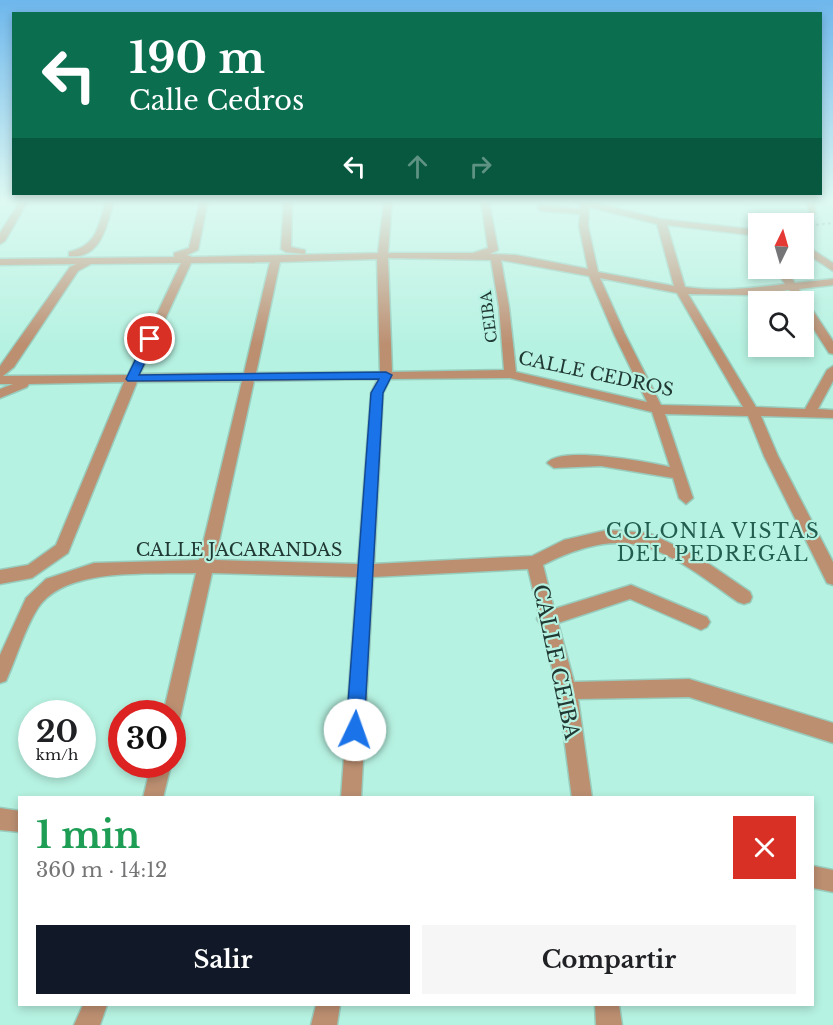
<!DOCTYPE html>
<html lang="es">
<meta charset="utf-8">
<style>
:root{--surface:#fff;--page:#f6f6f6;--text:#202124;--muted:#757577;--accent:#111827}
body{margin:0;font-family:"Libre Baskerville",serif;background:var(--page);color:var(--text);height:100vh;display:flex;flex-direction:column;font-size:22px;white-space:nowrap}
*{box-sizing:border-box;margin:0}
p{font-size:20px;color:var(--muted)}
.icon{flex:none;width:33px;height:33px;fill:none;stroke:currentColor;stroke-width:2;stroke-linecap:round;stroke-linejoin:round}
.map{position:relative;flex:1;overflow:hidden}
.details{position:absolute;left:18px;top:796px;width:796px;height:210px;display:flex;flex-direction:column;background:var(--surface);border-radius:0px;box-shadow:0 3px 9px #0003}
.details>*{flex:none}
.guide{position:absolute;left:12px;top:12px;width:810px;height:183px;border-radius:0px;box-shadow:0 3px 9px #0003;background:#0b6e4f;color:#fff;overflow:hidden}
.needle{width:39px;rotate:5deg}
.buttons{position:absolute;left:748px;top:213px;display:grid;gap:12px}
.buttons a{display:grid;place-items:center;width:66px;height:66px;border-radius:0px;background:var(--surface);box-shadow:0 3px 9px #0003;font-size:30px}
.speed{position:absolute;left:18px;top:700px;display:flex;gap:12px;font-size:30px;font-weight:700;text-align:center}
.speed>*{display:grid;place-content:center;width:78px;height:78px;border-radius:50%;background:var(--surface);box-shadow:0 3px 9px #0003;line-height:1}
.speed small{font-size:15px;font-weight:400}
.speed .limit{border:9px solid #d22;background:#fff;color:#111}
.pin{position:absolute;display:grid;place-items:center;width:51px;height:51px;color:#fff;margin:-26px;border:3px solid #fff;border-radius:50%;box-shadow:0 2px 6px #0007}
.me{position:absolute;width:66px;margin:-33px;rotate:3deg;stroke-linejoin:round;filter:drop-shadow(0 0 4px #0008)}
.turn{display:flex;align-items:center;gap:21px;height:126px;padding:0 18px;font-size:27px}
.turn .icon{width:78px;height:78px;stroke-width:2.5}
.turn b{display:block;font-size:42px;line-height:51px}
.lanes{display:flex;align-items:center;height:57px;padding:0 18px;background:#0003;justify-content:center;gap:30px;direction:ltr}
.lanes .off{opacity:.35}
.round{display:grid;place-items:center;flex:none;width:63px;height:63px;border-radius:0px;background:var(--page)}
.head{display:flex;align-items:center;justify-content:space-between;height:102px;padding:0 18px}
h1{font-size:36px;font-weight:700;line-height:45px;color:#1e9e55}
.primary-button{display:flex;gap:12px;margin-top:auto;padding:12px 18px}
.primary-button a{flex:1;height:69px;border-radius:0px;background:var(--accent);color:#fff;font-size:24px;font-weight:700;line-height:69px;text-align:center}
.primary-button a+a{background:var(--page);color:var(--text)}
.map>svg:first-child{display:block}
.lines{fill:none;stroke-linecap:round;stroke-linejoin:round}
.minor-casing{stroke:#98cdbe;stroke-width:3}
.path{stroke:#81b0a3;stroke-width:2;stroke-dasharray:3 3;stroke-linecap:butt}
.minor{fill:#bc8f71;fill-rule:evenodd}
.route{fill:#1a73e8;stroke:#114b97;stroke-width:1.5}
.labels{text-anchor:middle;stroke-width:4.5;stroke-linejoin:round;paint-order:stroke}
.far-street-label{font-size:15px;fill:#213933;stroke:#b6f2e1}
.street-label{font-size:18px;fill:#213933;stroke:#b6f2e1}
.neighbourhood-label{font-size:20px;letter-spacing:1.5px;fill:#225d50;stroke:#b6f2e1}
.near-street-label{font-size:21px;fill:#213933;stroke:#b6f2e1}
</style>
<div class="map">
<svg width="833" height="1025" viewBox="0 0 833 1025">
<rect width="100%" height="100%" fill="#b6f2e1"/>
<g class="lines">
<defs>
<g id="minor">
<path d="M20,201H28L5,241L0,244V233Z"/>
<path d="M106,201H114C107,225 101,260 69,256V252C98,245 98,226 106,201Z"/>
<path d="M200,201H208L198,250L187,255L192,257L378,253L384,201H392L388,253H473L488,248L481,201H489L498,250L490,254L516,255L588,269L579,226L580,214L541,211L537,208L541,205L580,209V204L574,201H588L661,219L759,230V236L667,225L685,287C719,292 752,288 785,284L774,268H784L795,283L833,279V285L799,289L801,293L796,296L789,290L748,295L688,294L756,407L805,409L827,370L833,366V381L818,409L833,410V418L761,416L778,456L833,562V585L827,583L764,456L748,416L665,414L693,498L686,504L679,498L673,478L601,466L554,468L547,463C560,445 649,462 670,467L652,412L510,378L390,379L383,393L374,564L532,556L564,540L607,530L649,533L699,557L750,592L752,597L750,602L744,604L738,602C664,550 632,520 543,565L554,609L631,585L707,617L710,622L707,627L701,630L630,599L558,623L574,682L689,679L833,723V743L689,697L578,699L592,798H572L558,691L541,625L537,619L539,615L528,569L373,577L361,798H341L357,577L212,573L181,714L179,721L172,723V714H163L196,573C151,575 66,566 38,608C25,628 16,659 6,681L0,683V655L26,598L46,579L94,563L199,560L242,381L137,382L68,553L32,578L0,584V570L28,565L56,545L124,382L29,384L27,387L0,398V389L13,384H0V366L70,267L76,264L0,265V259L174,257V253L189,248ZM589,207L657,224L674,286L598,272L588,226ZM388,258L491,260L499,307L504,370L392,372ZM377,259L380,372L256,373L280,262ZM501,260L589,276L614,334L647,402L516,372L509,307ZM270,262L244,373L140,374L191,263ZM181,263L128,375L3,376L14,367L78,271L91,264ZM600,278L677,293L743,407L661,405L625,334ZM378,379L371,393L358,564L215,560L254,381Z"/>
<path d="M284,201H292L291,247L305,250V254L286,252L281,249Z"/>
<path d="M806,201H814L816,214H810Z"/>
<path d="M804,244L833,263V271L804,252Z"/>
<path d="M804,302L808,303L833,341V354L829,353L804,314Z"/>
<path d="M151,765H171L163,798H143Z"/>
<path d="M0,808L20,811V832L0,830Z"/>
<path d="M813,866L833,870V892L813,888Z"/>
<path d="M83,1005H107L100,1025H74Z"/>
<path d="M316,1005H340L337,1025H311Z"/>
<path d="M595,1005H619L622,1025H596Z"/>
</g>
</defs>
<use href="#minor" class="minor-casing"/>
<g class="path">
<path d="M801,224L808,220"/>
<path d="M804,226L833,223"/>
</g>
<use href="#minor" class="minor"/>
</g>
<linearGradient id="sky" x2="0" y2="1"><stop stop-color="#6eb7ec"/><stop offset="0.58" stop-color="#def9f2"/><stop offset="1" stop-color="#def9f2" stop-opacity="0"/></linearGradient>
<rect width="833" height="344" fill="url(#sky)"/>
<path class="route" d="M147,336L156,339L139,375L386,372L392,375L383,393L364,730L361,736L355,738L349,736L346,730L371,393L379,379L128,381L126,379Z"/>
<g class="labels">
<g class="far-street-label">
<text transform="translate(489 317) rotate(-97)" y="5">CEIBA</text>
</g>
<g class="street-label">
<text transform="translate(596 374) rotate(12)" y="6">CALLE CEDROS</text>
<text x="239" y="556">CALLE JACARANDAS</text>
</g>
<g class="neighbourhood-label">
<text x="713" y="538">COLONIA VISTAS<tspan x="713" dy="23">DEL PEDREGAL</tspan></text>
</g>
<g class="near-street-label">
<text transform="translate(556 662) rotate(78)" y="7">CALLE CEIBA</text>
</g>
</g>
</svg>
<div class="buttons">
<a><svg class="needle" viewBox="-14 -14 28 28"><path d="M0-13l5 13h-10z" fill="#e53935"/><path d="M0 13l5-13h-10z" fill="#757577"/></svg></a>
<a><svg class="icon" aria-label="search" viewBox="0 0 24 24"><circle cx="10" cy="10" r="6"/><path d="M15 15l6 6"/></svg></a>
</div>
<div class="speed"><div>20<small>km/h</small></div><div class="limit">30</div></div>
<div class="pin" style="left:150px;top:339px;background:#d93025"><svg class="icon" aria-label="arrive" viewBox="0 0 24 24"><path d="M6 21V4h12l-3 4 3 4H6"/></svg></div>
<svg class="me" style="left:355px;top:730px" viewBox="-20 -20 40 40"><circle r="19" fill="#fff"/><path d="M0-13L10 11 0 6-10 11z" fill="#1a73e8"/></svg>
<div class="guide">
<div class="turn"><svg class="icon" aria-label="left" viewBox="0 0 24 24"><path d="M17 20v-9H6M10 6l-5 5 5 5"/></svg><div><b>190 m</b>Calle Cedros</div></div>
<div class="lanes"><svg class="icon" aria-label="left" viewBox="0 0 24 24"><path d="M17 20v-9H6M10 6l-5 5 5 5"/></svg><svg class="icon off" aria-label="ahead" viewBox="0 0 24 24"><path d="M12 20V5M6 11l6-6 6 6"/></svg><svg class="icon off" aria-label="right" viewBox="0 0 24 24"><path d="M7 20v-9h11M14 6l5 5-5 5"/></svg></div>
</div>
<section class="details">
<div class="head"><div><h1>1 min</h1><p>360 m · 14:12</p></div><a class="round" style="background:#d93025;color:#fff"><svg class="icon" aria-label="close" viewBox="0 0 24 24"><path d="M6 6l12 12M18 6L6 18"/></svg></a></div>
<div class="primary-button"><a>Salir</a><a>Compartir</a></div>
</section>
</div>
